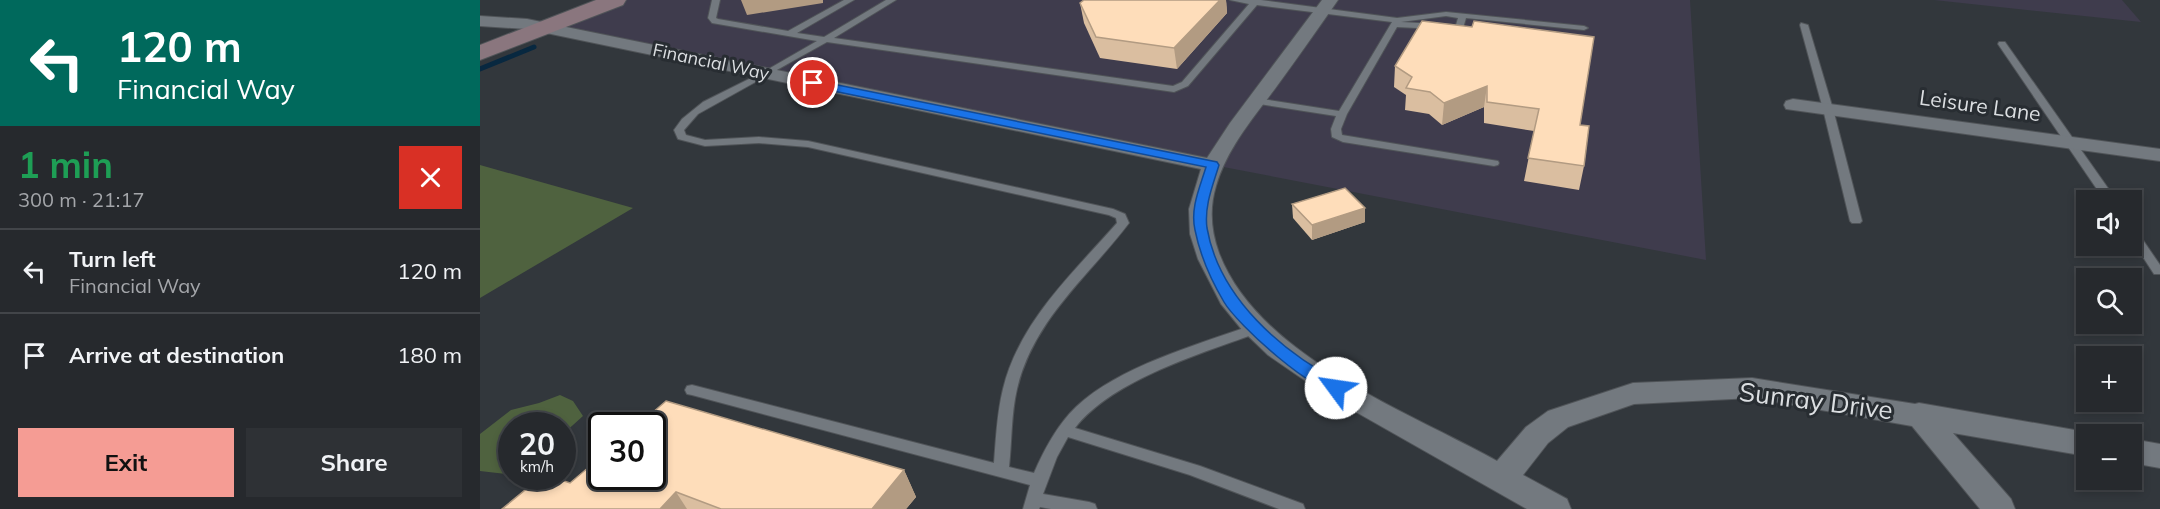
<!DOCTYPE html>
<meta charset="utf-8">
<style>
:root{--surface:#26292d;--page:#2e3135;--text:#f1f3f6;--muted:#a4a6aa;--line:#424549;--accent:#f59c94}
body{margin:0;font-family:Mulish,sans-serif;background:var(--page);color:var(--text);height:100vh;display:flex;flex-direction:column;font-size:22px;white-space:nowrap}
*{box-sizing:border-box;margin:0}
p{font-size:20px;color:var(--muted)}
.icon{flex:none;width:33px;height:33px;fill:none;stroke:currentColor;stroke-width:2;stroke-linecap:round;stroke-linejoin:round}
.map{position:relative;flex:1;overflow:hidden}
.side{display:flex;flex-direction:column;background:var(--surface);width:480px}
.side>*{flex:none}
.banner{background:#00695c;color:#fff;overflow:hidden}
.fabs{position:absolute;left:1596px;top:190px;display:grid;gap:12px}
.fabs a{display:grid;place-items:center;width:66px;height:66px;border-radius:0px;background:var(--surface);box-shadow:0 3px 9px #0003,0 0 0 2px var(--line);font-size:30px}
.speed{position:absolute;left:18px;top:412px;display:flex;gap:12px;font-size:30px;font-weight:700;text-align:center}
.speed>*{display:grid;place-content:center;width:78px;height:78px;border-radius:50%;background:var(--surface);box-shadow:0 3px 9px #0003,0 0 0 2px var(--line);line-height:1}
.speed small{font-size:15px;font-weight:400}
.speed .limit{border:3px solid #111;border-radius:9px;background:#fff;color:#111}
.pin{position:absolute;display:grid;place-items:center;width:51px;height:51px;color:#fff;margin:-26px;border:3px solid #fff;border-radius:50%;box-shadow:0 2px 6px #0007}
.me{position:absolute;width:66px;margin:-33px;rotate:301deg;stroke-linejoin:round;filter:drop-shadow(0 0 4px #0008)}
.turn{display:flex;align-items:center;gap:21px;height:126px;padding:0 18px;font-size:27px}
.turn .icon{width:78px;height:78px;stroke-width:2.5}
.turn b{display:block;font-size:42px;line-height:51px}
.round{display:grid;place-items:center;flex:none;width:63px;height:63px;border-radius:0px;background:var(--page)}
.headline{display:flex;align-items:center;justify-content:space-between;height:102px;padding:0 18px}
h1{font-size:36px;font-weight:700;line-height:45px;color:#1e9e55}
.primary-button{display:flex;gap:12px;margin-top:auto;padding:12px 18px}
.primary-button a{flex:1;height:69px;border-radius:0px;background:var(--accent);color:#111;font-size:24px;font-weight:700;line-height:69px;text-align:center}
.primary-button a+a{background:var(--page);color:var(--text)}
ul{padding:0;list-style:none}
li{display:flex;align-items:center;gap:18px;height:84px;padding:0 18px;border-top:2px solid var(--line)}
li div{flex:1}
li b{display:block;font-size:22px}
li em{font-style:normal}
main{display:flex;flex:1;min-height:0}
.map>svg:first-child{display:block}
.commercial{fill:#3f3c4d}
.green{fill:#4f623f}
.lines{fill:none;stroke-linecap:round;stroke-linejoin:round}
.stream{stroke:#082840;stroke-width:5}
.lane-casing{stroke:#505458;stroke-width:2}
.street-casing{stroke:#505458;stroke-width:2}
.secondary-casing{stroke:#505458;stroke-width:2}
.lane{fill:#73797f;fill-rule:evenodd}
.street{fill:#73797f;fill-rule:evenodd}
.secondary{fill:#8a767e;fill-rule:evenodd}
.wall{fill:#dabea0}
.shaded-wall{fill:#b29b82}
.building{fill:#feddba;stroke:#b29b82;stroke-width:1.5}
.route{fill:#1a73e8;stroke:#114b97;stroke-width:1.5}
.labels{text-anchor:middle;stroke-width:6;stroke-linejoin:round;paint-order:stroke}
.far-street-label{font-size:18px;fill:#dbdee1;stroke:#282d32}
.street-label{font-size:21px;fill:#dbdee1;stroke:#282d32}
.near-street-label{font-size:26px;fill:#dbdee1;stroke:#282d32}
</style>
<main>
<section class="side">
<div class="banner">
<div class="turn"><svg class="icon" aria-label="left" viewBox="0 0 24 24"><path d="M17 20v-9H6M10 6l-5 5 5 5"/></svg><div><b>120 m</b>Financial Way</div></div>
</div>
<div class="headline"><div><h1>1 min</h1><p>300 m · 21:17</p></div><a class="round" style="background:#d93025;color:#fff"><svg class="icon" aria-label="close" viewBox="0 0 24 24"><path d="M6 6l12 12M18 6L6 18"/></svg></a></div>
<ul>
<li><svg class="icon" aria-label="left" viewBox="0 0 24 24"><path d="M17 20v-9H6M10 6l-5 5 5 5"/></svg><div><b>Turn left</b><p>Financial Way</p></div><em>120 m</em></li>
<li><svg class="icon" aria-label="arrive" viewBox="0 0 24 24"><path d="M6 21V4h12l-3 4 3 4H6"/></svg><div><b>Arrive at destination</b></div><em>180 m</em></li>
</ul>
<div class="primary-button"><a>Exit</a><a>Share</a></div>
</section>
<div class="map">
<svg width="1680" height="509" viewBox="0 0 1680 509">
<rect width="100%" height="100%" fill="#32373c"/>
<g class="commercial">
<path d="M135,0H1210L1226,260L733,165L65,28Z"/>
<path d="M1454,0H1642L1661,22Z"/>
</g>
<g class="green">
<path d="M0,165L153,208L0,298Z"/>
<path d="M80,395L93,401L103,416L83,434L82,426H32L31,471L26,474L0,471V434L31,410L59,403Z"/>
</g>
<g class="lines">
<path class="stream" d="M0,69L54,47"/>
<defs>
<g id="lane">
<path d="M232,0H240L236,18L238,19L308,31L364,0H374L317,33L344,37L406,0H416L354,38L693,86L702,82L769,4L750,0H781L917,18L966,12L1104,26L1108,28L1104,30L986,18L983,28L977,30L917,27L867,114L861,129L862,135L1018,161L1019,163L1018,165L1014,166L863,142L852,137L851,129L856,116L773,103L771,101L776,98L859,111L912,22L777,5L708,86L694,92L347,42L218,114L204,130L206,135L225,140L279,137L328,141L633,209L645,214L649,223C608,277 553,320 537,389C531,414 532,441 529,467L554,473C564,450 577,425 596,407C638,367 716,345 770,326H780L782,329L780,332C723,353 633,379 595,428L720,466L823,504L825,509H799L710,475L588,437L577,457L563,494L609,502L615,504L617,509H571L560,507L559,509H543L550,485L212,395L207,394L205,390L207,386L212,385L514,463C516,438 517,413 523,389C539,322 593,273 637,223L636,218L629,215L328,147L279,143L225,146L198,139L194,130L202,119L223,102L285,71L337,41L232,23L228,18ZM966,16L978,18L976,25L921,22Z"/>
<path d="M1321,23L1328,25L1353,109L1382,221L1380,223H1372L1370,221L1343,109L1320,25Z"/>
<path d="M1519,42H1525L1637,201H1625L1518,44Z"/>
<path d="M1652,229L1656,230L1680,265V274H1674L1652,240Z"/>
</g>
<g id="street">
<path d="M842,0H858C838,29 818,57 797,86C774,117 747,148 736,186C729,209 731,231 739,253C778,356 927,411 1017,461L1046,427L1068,411L1153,383L1272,378L1435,404L1439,403L1606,432L1615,435H1606V456L1473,433L1531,499L1535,509H1500L1432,426L1272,398L1154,404L1088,427L1068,443L1043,475L1087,499L1091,509H1047L846,395L788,355L763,331L741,304L718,259L710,234L709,209L721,169L47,29L0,26V16L47,19L727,158L750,123Z"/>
<path d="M1313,99L1680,149V161L1306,109L1304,105L1306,101Z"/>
<path d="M1652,439L1680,444V468L1652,463Z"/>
</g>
<path id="secondary" d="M116,0H146L143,5L0,60V45Z"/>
</defs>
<use href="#lane" class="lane-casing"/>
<use href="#street" class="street-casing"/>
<use href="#secondary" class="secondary-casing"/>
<use href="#lane" class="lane"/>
<use href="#street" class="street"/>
<use href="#secondary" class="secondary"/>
</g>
<g class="wall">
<path d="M604,0H746L747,13L697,69L620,58L604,23L600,3Z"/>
<path d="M942,21L1100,125L1104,166L1099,190L1044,181L1054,131L1004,123V107L962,125L949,114L925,110L926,95L914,87L915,66Z"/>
<path d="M812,204L885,222L832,240L813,218Z"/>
<path d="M424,470L436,497L426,509H22L90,483Z"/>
</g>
<g class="shaded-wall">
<path d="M261,0H343V3L267,15Z"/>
<path d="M740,0H746L747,13L697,69L694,48Z"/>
<path d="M1007,86L1004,107L962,125L964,103Z"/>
<path d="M885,208V222L832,240V225Z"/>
<path d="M424,470L436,497L426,509H392Z"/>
<path d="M196,492L207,509H180Z"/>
</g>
<g class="building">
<path d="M604,0H740L694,48L616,37L600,3Z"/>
<path d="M942,21L992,27L994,21L1114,37L1100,125L1109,126L1104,166L1048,158L1059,109L1007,102V86L964,103L950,92L926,88L932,77L915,66Z"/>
<path d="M865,188L885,208L832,225L812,204Z"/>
<path d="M186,401L424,470L392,509H241L196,492L180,509H22L61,477H72L90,483L122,456V477H172V426H157Z"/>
</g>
<path class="route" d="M333,80L737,162L739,165C733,185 724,206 727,228C739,298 802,352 862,383L864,388L862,392C838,399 756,323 744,302C731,280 720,255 715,230C710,208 720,187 726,167L329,86L328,83Z"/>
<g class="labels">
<g class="far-street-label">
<text transform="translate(231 62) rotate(12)" y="6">Financial Way</text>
</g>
<g class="street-label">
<text transform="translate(1500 106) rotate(8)" y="7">Leisure Lane</text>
</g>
<g class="near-street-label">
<text transform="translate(1336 401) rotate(7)" y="9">Sunray Drive</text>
</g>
</g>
</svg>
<div class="fabs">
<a><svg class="icon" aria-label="sound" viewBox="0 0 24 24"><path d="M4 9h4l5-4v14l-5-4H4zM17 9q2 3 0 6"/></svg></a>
<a><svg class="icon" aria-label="search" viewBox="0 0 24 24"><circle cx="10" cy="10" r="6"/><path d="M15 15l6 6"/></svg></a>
<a>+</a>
<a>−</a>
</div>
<div class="speed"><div>20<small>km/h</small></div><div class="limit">30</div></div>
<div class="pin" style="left:333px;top:83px;background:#d93025"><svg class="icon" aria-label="arrive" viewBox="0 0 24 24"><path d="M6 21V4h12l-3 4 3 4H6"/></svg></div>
<svg class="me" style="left:856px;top:388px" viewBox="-20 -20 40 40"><circle r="19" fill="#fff"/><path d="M0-13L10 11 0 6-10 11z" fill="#1a73e8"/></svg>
</div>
</main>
